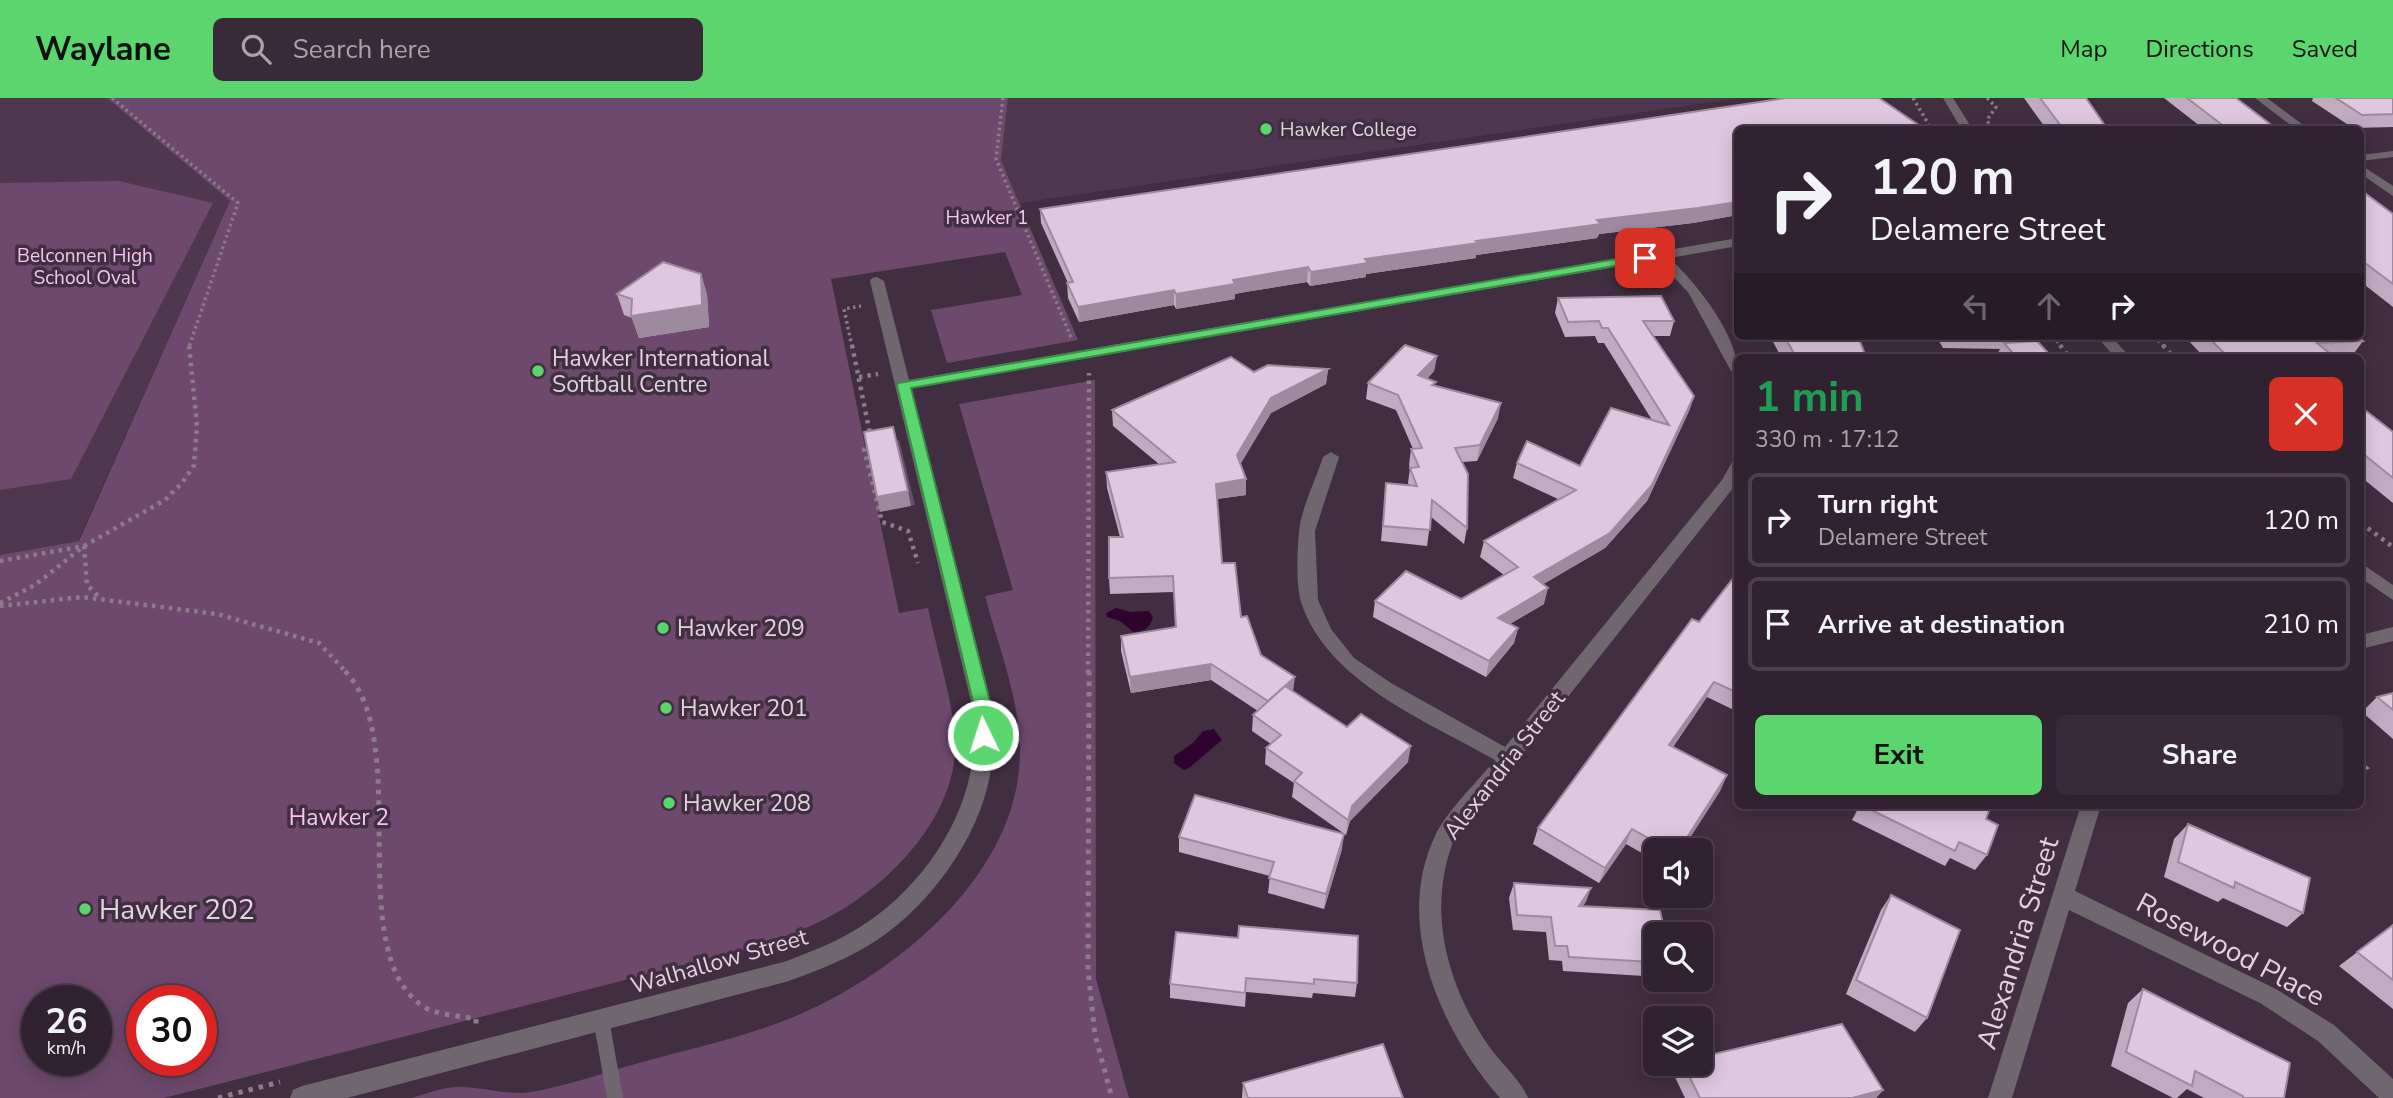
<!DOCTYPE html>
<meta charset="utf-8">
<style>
:root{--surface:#312231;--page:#392a39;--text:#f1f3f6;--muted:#a8a4ab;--line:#4c3f4d;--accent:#5bd56d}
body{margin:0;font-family:"Nunito Sans",sans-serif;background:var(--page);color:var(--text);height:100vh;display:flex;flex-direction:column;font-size:26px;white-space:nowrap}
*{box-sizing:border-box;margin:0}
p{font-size:23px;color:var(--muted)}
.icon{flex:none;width:38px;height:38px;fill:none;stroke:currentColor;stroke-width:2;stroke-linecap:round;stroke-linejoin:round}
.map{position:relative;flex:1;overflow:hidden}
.drawer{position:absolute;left:1734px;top:256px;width:630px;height:455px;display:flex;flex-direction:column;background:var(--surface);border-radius:10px;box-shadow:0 4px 18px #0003,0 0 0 2px var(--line)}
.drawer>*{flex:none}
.top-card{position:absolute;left:1734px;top:28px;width:630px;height:214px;border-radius:10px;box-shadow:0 4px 18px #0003,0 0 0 2px var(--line);background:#312231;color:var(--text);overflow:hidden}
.controls{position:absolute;left:1643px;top:740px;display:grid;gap:14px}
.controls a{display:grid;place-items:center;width:70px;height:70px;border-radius:10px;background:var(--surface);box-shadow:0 4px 18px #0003,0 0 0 2px var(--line);font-size:35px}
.speed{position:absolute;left:21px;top:887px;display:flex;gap:14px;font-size:35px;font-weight:700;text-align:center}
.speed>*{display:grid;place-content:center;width:91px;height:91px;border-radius:50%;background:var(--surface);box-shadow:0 4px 18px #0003,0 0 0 2px var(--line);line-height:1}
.speed small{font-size:18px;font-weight:400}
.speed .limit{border:10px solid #d22;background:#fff;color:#111}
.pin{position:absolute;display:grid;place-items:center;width:60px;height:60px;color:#fff;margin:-30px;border-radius:14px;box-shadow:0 4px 10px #0006}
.me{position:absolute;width:77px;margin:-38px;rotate:356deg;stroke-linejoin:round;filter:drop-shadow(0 0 5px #0008)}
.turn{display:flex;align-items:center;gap:24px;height:147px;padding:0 21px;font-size:32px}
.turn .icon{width:91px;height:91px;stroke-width:2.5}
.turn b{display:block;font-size:49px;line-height:60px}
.lanes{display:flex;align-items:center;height:66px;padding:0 21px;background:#0003;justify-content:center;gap:35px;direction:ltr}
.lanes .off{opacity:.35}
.round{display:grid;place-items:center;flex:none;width:74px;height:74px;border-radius:10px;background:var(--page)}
.summary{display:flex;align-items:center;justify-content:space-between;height:119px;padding:0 21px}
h1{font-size:42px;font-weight:700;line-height:52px;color:#1e9e55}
.button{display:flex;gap:14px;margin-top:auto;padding:14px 21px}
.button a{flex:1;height:80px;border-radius:10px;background:var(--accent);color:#111;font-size:28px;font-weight:700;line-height:80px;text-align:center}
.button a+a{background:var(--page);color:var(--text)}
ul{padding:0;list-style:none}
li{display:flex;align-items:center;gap:21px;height:94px;margin:0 14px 10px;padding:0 7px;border:4px solid var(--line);border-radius:10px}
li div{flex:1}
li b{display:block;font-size:26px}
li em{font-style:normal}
header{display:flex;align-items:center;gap:42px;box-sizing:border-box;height:98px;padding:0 35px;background:var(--accent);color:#111}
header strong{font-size:33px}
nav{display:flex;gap:38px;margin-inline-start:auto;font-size:24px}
.search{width:490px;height:63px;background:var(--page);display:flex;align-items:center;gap:18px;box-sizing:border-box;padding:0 24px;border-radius:10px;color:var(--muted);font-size:26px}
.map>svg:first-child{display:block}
.built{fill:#4f374f}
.green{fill:#6d496d;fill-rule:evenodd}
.water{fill:#2e042f}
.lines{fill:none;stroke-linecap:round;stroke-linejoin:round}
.path-far2{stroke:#8b7b8b;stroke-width:3.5;stroke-dasharray:2.5 3.5;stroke-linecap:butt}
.path-far1{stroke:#8b7b8b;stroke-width:4.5;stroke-dasharray:3.5 5;stroke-linecap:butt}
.path{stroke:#8b7b8b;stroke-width:5;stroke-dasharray:4.5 6;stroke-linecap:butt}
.service{fill:#706670;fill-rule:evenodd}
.minor{fill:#706670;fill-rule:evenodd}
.tertiary{fill:#706670;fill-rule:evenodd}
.wall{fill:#c1abc1}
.shaded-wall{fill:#9d8b9d}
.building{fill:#e0c7e0;stroke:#9d8b9d;stroke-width:2}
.route{fill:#5bd56d;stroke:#3b8a47;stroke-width:2}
.poi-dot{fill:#5bd56d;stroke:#412e41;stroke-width:2.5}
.labels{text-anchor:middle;stroke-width:7;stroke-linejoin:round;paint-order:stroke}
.far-poi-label{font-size:19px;fill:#e0d3e0;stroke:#412e41;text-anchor:start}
.far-park-label{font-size:19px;fill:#f6c4f5;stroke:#412e41}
.poi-label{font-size:23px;fill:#e0d3e0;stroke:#412e41;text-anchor:start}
.street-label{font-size:23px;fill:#e0d3e0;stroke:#412e41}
.park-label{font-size:23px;fill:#f6c4f5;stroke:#412e41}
.near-poi-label{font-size:28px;fill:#e0d3e0;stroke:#412e41;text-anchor:start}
.near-street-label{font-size:28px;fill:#e0d3e0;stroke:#412e41}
</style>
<header>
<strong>Waylane</strong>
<div class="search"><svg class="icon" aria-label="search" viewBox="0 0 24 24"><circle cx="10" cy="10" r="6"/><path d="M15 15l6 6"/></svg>Search here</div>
<nav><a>Map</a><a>Directions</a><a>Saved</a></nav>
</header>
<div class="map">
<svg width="2393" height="1000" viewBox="0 0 2393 1000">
<rect width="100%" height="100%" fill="#412e41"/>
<g class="built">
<path d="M0,0H107L230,103L78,443L0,457Z"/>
<path d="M1008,0H1740L1020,105L1001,62Z"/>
</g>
<g class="green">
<path d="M107,0H1008L1001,62L1078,242L947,265L931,212L1022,197L1005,154L831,181L865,348L899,342L915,407L878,414L899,515L928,510C936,549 953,603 955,641C959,711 898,778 843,811C815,828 785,839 754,849L164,1000H0V457L79,443L230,103ZM37,903H96V962H37ZM142,903H201V962H142Z"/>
<path d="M119,83L213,105L71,381L0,392V85Z"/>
<path d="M1095,282L1096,881L1129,1000H411C426,996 443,989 457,989C481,988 508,998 531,994C567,988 603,975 639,965C689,951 742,940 791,920C895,877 1020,777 1020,653C1020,601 998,548 985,498L1013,492L959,306Z"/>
</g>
<g class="water">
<path d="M1116,510L1131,514L1149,513L1153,519C1150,531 1144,533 1133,534L1120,523L1107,519L1106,515Z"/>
<path d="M1214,631L1222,642L1189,670L1184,672L1174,665V658L1193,645L1203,633Z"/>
</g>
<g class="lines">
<g class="path-far2">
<path d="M112,0L238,105L189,249"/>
<path d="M1003,0L996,61L1071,239"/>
<path d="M1913,0L1932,32"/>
<path d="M1987,0L1996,9L1987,22L1992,32"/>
<path d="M2053,238L2062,249"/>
<path d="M2154,238L2164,249"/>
<path d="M852,249L844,211L861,208"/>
</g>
<g class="path-far1">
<path d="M852,247L870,336"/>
<path d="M2060,247L2069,259"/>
<path d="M2163,247L2173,259"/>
<path d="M859,279L878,276"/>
<path d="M870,344L864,351L882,424L908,433L918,465"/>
<path d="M2361,425L2393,449"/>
<path d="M0,463L84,448L87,487L100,500"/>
<path d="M0,505L35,487L84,448L165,402L182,385L194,367L197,328L189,247"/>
<path d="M0,508L82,499L217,516L319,545L347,575"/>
<path d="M1088,575L1089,275"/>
</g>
<g class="path">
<path d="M345,573C415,646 340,854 424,909C437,917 461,918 476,921V928"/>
<path d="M1089,573L1088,872L1095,937L1112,1000"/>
<path d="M218,1000L280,984"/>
</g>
<path class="service" d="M601,913L607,916L609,921L623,1000H607L593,921L595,916Z"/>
<g class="minor">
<path d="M2255,0H2267L2310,32H2297Z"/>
<path d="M2393,53V59L2361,63V57Z"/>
<path d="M2361,67L2393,88V98L2361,76Z"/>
<path d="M1738,140V148L1670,160C1698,188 1738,236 1738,277L1731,273L1688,194L1657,162L911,290L993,612C993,633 994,655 990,677C978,741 931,806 877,842C850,860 819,872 789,883L347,1000H290L293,992L302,988L787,863C812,853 837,844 860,829C912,797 958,737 970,676C975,655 974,633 973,612L870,183L872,180L877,179L884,183L909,282Z"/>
<path d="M1331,354L1339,359L1315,433L1318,502L1331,531L1354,560L1391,585L1505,649L1722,382L1732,364L1738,363V382L1734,389L1453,744C1427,813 1447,885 1486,944C1498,963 1519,979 1528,1000H1500C1441,933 1393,826 1435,738C1445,715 1478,683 1495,662C1427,623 1327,584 1301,504C1296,489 1297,452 1299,435C1300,413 1316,381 1323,359Z"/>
<path d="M2393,529V543L2361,551V537Z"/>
<path d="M2081,707H2101L2075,793L2276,891L2334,927L2393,981V1000H2379L2318,943L2260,905L2069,812L2012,1000H1988Z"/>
</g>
<g class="tertiary">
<path d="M1943,0H1953L1973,32H1962Z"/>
<path d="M2096,238H2111L2130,259H2115Z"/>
<path d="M2361,465L2393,487V502L2361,480Z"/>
</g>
</g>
<g class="wall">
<path d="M2024,0H2086L2108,32H2047Z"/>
<path d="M2164,0H2236L2278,32H2205Z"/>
<path d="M2313,0H2393V29L2353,30L2312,3Z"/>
<path d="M1738,32V117L1693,125L1599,136L1597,140L1476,157V160L1366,176V179L1310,188L1307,184L1245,194L1235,196V201L1176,211L1174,207L1079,224L1068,200L1067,185H1068L1041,125L1040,111Z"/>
<path d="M2361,92L2393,116V209L2361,184Z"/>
<path d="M701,176L707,197L709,229L639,240L632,220L624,217L617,196Z"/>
<path d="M1558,200L1674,223L1670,238H1653L1694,298L1689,313L1647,403L1605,450L1543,486L1544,506L1510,526L1518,530L1514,545L1486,579L1373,519L1375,503L1461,501L1504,477L1480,459L1484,443L1558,401L1513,380L1517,365L1580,368L1652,322L1604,245H1598L1595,238L1565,239L1555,215Z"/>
<path d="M1770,238H1858L1866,259H1781Z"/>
<path d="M1936,238H2012L2009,244L2052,259H1996L2000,251L1943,250Z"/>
<path d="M2184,238H2357L2363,243L2352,258L2334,259H2204Z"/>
<path d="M1437,258L1434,273L1427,281L1435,288L1498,320L1477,363L1462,364L1467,430L1464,446L1431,419L1427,448L1381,443L1386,385L1409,387L1408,385L1410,370L1409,367L1411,351H1413L1396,312L1366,301L1368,285Z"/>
<path d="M1328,271L1326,286L1271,315L1240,366L1246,381V397L1217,401L1222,465L1241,519L1261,557L1293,594L1347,629L1408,664L1350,723L1346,737L1292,699L1294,685L1265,666L1266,650L1271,646L1252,633L1253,617L1258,613L1211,582L1131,595L1121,553V538L1175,529L1174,494L1110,496L1109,480L1120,439L1107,390L1106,374L1159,366L1113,328L1112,312L1254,274Z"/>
<path d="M2361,309L2393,334V405L2361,379Z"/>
<path d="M1738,474V614L1707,599L1673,649L1727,677L1720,693L1682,752H1656V763L1626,746L1599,785L1533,746L1538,730Z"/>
<path d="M2393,595V641L2362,614L2377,599Z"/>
<path d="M1860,707H1991L1986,721L1987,757L1975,772L1950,760L1945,768L1852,722Z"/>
<path d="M2188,726L2303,815L2287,829L2223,800L2218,804L2164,779L2174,741Z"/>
<path d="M1179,739L1342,751L1324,811L1268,795L1270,778L1179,754Z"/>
<path d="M1514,785L1591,790L1583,808L1656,836V862L1650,861L1651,864L1644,878L1563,873L1562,863L1549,862L1546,834L1513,832L1509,800Z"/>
<path d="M1891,797L1927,920L1915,934L1846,896L1881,812Z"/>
<path d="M2393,827V911L2339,868Z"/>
<path d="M1176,834L1357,885L1355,899L1313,895L1312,900L1246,894L1245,909L1170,900V886Z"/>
<path d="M2143,891L2284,1000H2204L2187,991L2177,1000H2173L2111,968L2128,905Z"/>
<path d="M1680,966H1701L1883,992L1876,1000H1685L1674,977Z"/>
<path d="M1243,985L1403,1000H1242Z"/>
</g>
<g class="shaded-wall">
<path d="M1738,104V117L1693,125L1599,136L1597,140L1476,157V160L1366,176V179L1310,188L1311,174L1365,161L1597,122Z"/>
<path d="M1308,169L1307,184L1245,194L1235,196V201L1176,211V196L1245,179Z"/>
<path d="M701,176L707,197L709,229L639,240L631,218Z"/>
<path d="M1174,192V207L1079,224L1078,209Z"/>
<path d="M1437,258L1434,273L1416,292L1418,277Z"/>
<path d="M1328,271L1326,286L1271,315L1237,372V357L1271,300Z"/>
<path d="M1694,298L1689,313L1647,403L1605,450L1530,494L1534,479Z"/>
<path d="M1501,305L1498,320L1477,363L1480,347Z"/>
<path d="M1246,381V397L1216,401V386Z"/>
<path d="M908,393L911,408L880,414L877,399Z"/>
<path d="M1548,490L1544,506L1494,535L1498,520Z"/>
<path d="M1518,530L1514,545L1486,579L1489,563Z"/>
<path d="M1211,566V582L1131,595L1130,579Z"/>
<path d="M1295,579L1293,594L1268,603Z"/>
<path d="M1714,584L1707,599L1663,662L1669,647Z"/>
<path d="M1411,648L1408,664L1350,723L1346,737L1348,722L1352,708Z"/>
<path d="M1727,677L1720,693L1682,752H1679Z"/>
<path d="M1632,731L1626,746L1599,785L1605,770Z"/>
<path d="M1344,736L1342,751L1324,811L1326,796Z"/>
<path d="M1591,790L1586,804L1573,822L1579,808Z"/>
<path d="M1883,992L1876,1000H1852Z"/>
</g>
<g class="building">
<path d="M1786,0H1879L1926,32H1738V104L1698,110L1597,122L1601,126L1476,143L1478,145L1365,161L1368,165L1311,174L1308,169L1233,182L1235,186L1176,196L1174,192L1078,209L1067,185L1073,184L1040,111Z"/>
<path d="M2040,0H2086L2108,32H2064Z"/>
<path d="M2187,0H2236L2278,32H2229Z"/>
<path d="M2336,0H2393V16L2362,17Z"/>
<path d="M2361,92L2393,116V186L2361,162Z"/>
<path d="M663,164L701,176L702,207L631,218L632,201L617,196Z"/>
<path d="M1661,198L1674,223H1643L1694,298L1652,387L1610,435L1534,479L1548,490L1498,520L1518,530L1489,563L1375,503L1406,473L1461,501L1518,469L1484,443L1576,392L1517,365L1527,343L1580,368L1611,310L1669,327L1608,230H1602L1599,223L1568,224L1558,200Z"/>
<path d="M1784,238H1858L1866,259H1801V257H1795Z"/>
<path d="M2207,238H2357L2363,243L2317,245L2334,259H2228Z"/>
<path d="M2037,243L2052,259H2016L2004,245Z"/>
<path d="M1405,247L1437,258L1418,277L1436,284L1432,287L1501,305L1480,347L1455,350L1468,376L1467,430L1432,402L1430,432L1383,428L1386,385L1417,388L1410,370L1419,369L1411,351L1422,350L1398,297L1368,285Z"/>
<path d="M1231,259L1254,274L1268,267L1328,271L1271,300L1237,357L1246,381L1216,386L1222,465H1235L1241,519L1247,518L1261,557L1295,579L1268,603L1211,566L1130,579L1121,538L1176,529L1173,478L1109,480V439H1123L1106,374L1175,364L1112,312Z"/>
<path d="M2361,309L2393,334V380L2361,354Z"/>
<path d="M893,329L908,393L877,399L864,334Z"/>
<path d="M1738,474V595L1714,584L1669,647L1727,677L1679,752H1670L1632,731L1605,770L1538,730L1692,521L1699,524Z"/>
<path d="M1285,588L1347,629L1361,616L1411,648L1352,708L1348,722L1294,683L1302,675L1266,650L1281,637L1253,617Z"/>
<path d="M2393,595V612L2377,599Z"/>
<path d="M2361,665L2368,670L2361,673Z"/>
<path d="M1195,697L1344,736L1326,796L1269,780L1274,764L1179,739Z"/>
<path d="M1861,707H1991L1986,721L1998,727L1987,757L1959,744L1955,753Z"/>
<path d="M2188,726L2310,780L2303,815L2235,784L2234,790L2178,764Z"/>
<path d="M1514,785L1591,790L1579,808L1660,812L1665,836H1656V847L1647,846L1651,864L1569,859L1567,848H1555L1551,819L1517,817Z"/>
<path d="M1891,797L1960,832L1927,920L1856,882Z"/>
<path d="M2393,827V882L2357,854Z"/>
<path d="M1239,828L1358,838L1357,885L1314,881V886L1246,880L1245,895L1170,886L1176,834L1238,840Z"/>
<path d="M2143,891L2290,965L2284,1000H2243V998L2195,973L2192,988L2126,954Z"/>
<path d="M1842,926L1883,992L1852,1000H1700L1683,966H1701V959Z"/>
<path d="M1383,946L1403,1000H1248L1243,985Z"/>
</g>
<path class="route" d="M1645,156L1649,157V162L911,290L992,612L990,642H977L975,612L897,288L898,285Z"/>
<g class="poi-dot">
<circle cx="1266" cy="31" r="7"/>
<circle cx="538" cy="273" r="7"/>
<circle cx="663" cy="530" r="7"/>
<circle cx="666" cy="610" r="7"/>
<circle cx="669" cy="705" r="7"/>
<circle cx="85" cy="811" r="7"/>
</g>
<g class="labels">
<g class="far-poi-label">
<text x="1280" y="38">Hawker College</text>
</g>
<g class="far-park-label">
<text x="987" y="126">Hawker 1</text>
<text x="85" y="164">Belconnen High<tspan x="85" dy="22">School Oval</tspan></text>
</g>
<g class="poi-label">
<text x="552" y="268">Hawker International<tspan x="552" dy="26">Softball Centre</tspan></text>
<text x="677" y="538">Hawker 209</text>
<text x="680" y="618">Hawker 201</text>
<text x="683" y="713">Hawker 208</text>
</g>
<g class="street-label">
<text transform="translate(1504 667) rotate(-52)" y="8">Alexandria Street</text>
<text transform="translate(719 863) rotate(-16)" y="8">Walhallow Street</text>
</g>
<g class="park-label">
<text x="339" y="727">Hawker 2</text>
</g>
<g class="near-poi-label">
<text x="99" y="821">Hawker 202</text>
</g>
<g class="near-street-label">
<text transform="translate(2017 845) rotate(-73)" y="10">Alexandria Street</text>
<text transform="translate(2231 851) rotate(28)" y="10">Rosewood Place</text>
</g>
</g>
</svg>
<div class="controls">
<a><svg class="icon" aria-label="sound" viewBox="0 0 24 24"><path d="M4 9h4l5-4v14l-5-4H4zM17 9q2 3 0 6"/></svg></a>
<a><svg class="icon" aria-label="search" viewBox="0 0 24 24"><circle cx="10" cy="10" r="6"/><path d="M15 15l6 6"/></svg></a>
<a><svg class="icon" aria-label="layers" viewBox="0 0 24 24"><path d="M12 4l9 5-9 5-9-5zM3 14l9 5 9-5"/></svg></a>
</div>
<div class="speed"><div>26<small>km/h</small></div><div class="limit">30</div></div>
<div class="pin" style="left:1645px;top:160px;background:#d93025"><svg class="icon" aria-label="arrive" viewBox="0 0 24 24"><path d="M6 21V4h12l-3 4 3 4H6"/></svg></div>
<svg class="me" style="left:983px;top:637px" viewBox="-20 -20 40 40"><circle r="17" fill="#5bd56d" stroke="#fff" stroke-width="3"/><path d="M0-11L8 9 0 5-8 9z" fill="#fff"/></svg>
<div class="top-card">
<div class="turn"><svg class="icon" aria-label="right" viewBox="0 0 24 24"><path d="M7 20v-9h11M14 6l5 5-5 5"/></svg><div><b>120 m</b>Delamere Street</div></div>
<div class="lanes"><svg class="icon off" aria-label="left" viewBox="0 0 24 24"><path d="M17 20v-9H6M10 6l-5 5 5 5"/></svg><svg class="icon off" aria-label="ahead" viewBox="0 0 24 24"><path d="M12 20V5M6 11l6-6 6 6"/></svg><svg class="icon" aria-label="right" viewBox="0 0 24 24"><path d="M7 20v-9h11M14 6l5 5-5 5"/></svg></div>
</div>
<section class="drawer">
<div class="summary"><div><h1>1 min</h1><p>330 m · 17:12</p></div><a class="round" style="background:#d93025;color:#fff"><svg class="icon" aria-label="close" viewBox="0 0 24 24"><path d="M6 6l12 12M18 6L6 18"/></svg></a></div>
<ul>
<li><svg class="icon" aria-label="right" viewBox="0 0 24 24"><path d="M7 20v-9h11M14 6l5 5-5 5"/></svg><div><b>Turn right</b><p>Delamere Street</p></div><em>120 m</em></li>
<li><svg class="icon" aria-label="arrive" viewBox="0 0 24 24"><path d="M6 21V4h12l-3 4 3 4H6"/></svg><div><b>Arrive at destination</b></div><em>210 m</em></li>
</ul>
<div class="button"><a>Exit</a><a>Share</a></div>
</section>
</div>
